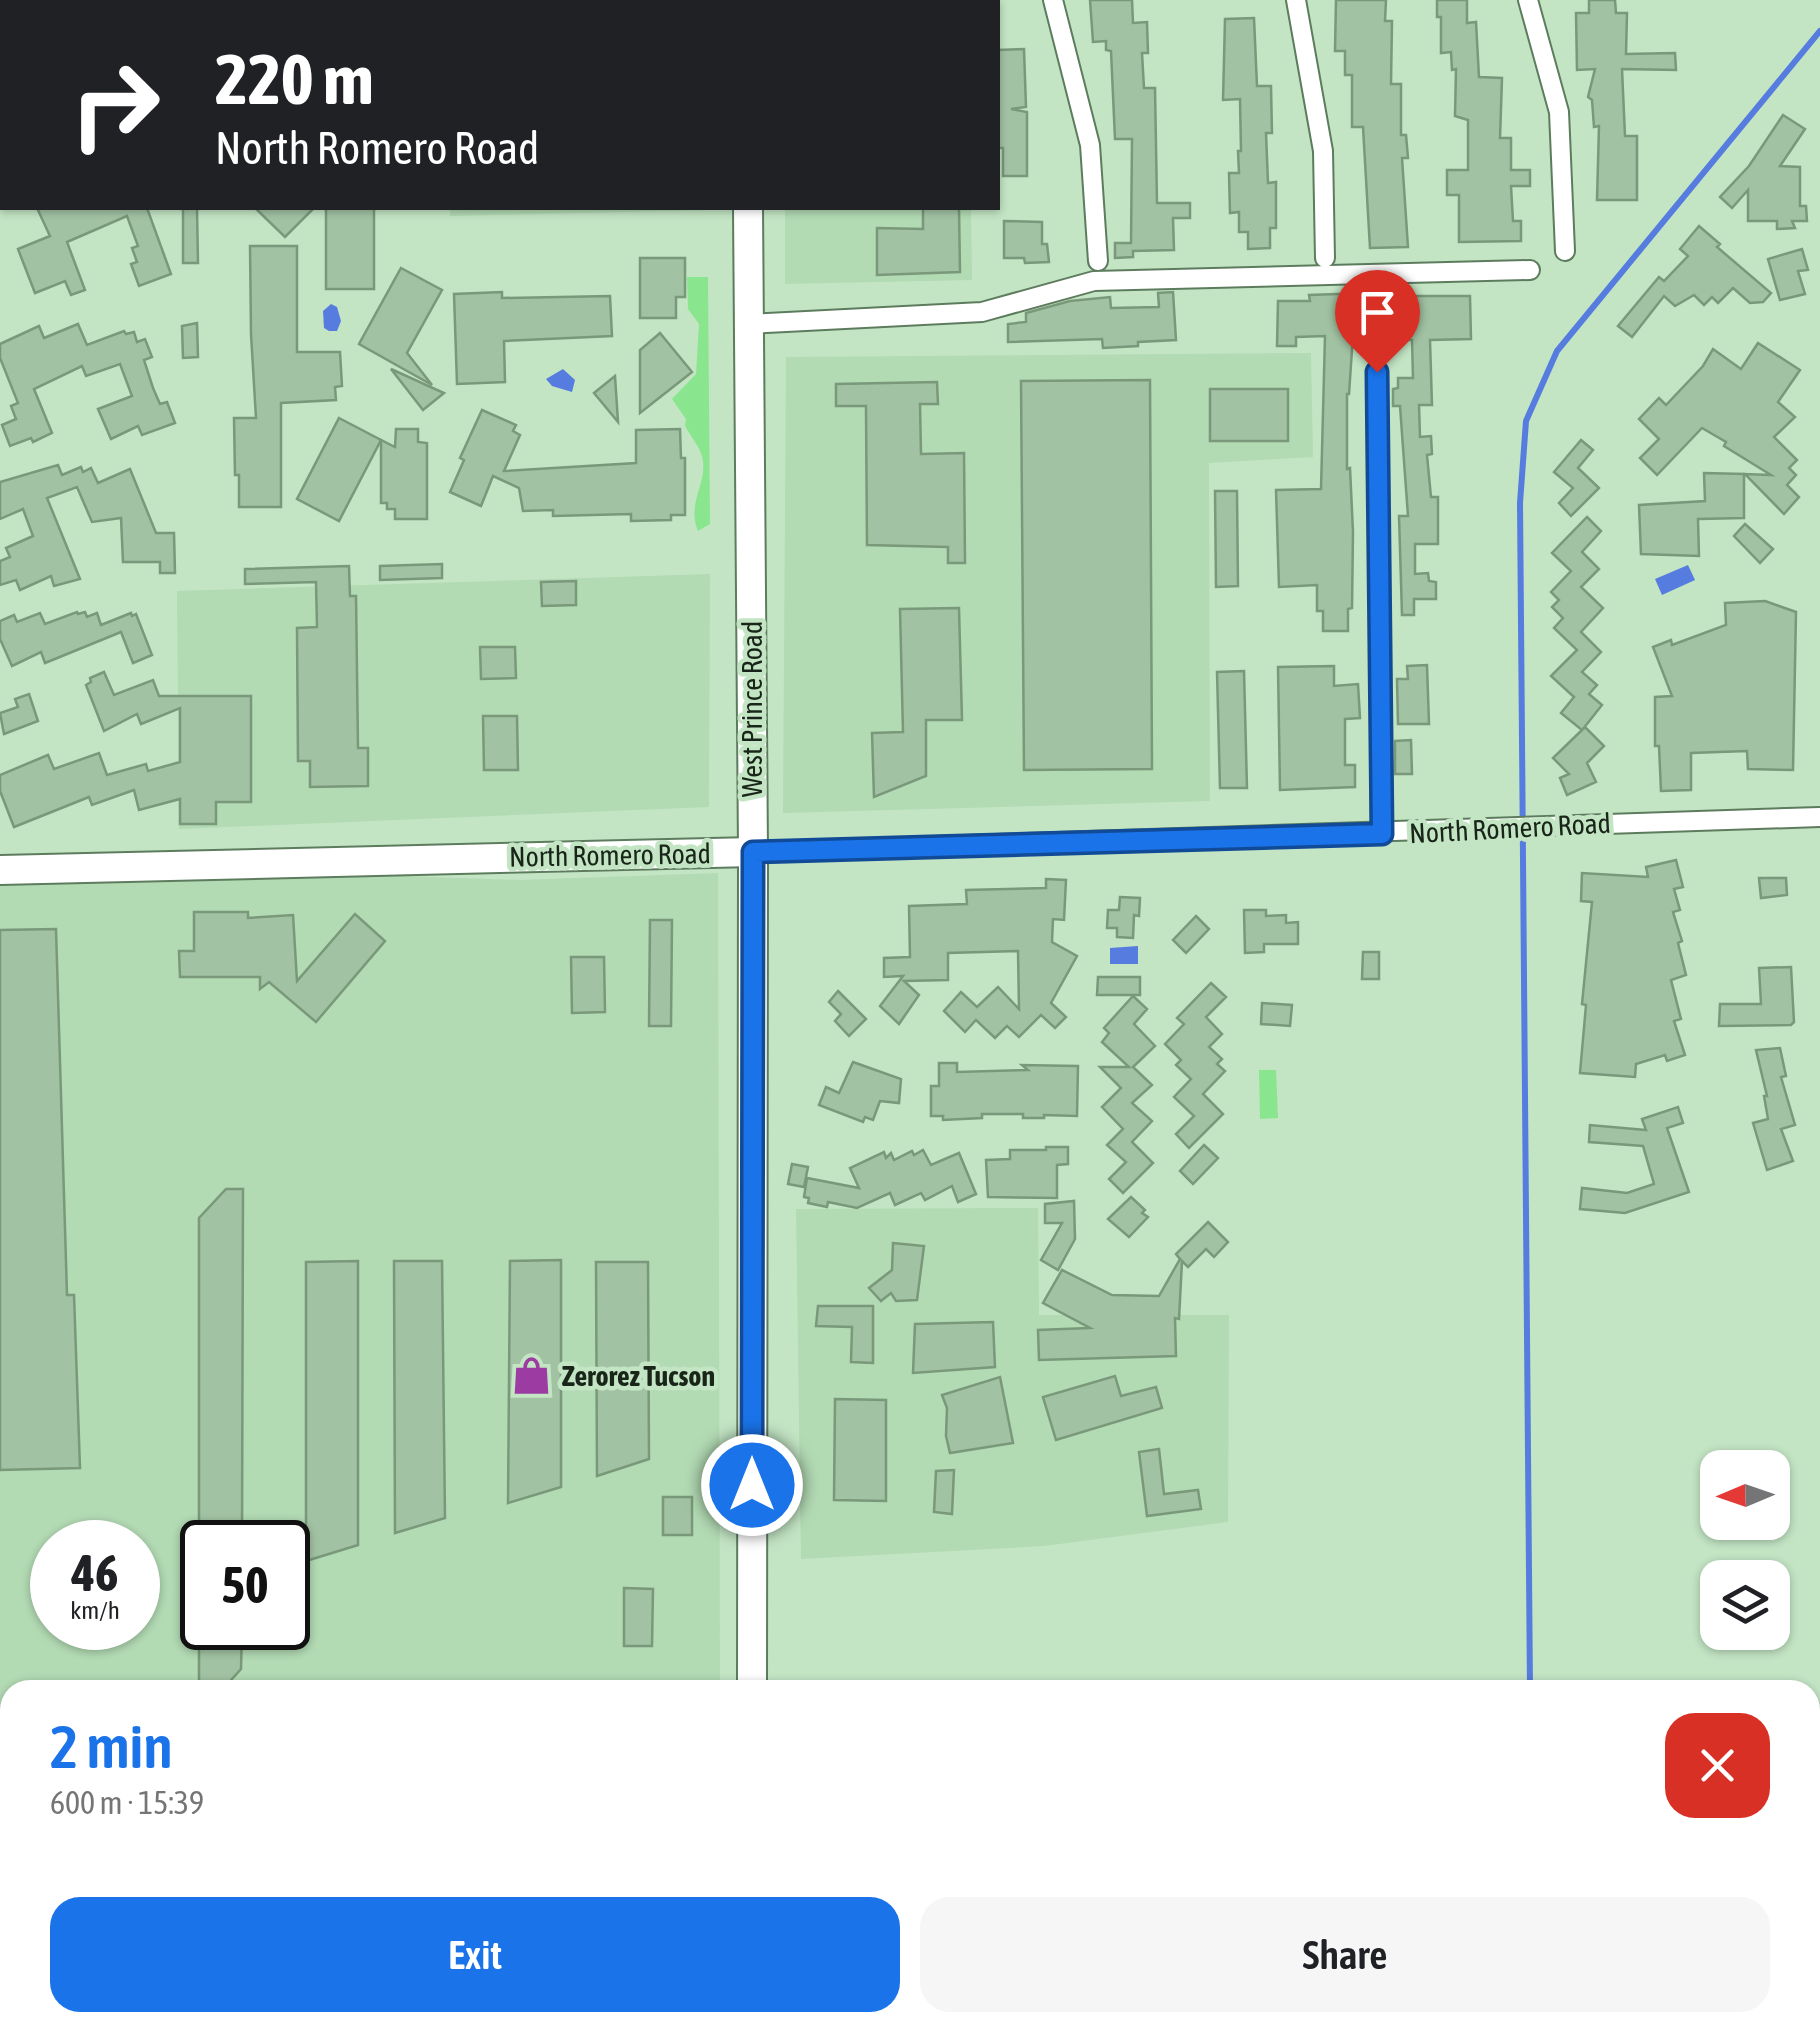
<!DOCTYPE html>
<meta charset="utf-8">
<style>
:root{--surface:#fff;--page:#f6f6f6;--text:#202124;--muted:#757577;--accent:#1a73e8}
body{margin:0;font-family:"Asap Condensed",sans-serif;background:var(--page);color:var(--text);height:100vh;display:flex;flex-direction:column;font-size:38px;white-space:nowrap}
*{box-sizing:border-box;margin:0}
p{font-size:32px;color:var(--muted)}
.icon{flex:none;width:55px;height:55px;fill:none;stroke:currentColor;stroke-width:2;stroke-linecap:round;stroke-linejoin:round}
.map{position:relative;flex:1;overflow:hidden}
.details{position:absolute;left:0px;top:1680px;width:1820px;height:352px;display:flex;flex-direction:column;background:var(--surface);border-radius:30px 30px 0 0;box-shadow:0 2px 8px #0004}
.details>*{flex:none}
.hud{position:absolute;left:0px;top:0px;width:1000px;height:210px;box-shadow:0 2px 8px #0004;background:#202124;color:#fff;overflow:hidden}
.needle{width:65px;rotate:268deg}
.tools{position:absolute;left:1700px;top:1450px;display:grid;gap:20px}
.tools a{display:grid;place-items:center;width:90px;height:90px;border-radius:20px;background:var(--surface);box-shadow:0 2px 8px #0004;font-size:50px}
.speed{position:absolute;left:30px;top:1520px;display:flex;gap:20px;font-size:50px;font-weight:700;text-align:center}
.speed>*{display:grid;place-content:center;width:130px;height:130px;border-radius:50%;background:var(--surface);box-shadow:0 2px 8px #0004;line-height:1}
.speed small{font-size:25px;font-weight:400}
.speed .limit{border:5px solid #111;border-radius:15px;background:#fff;color:#111}
.pin{position:absolute;display:grid;place-items:center;width:85px;height:85px;color:#fff;margin:-102px -42px;border-radius:50% 50% 50% 0;rotate:-45deg;box-shadow:0 0 10px #0007}
.pin .icon{rotate:45deg}
.me{position:absolute;width:110px;margin:-55px;rotate:0deg;stroke-linejoin:round;filter:drop-shadow(0 0 8px #0008)}
.turn{display:flex;align-items:center;gap:35px;height:210px;padding:0 50px;font-size:45px}
.turn .icon{width:130px;height:130px;stroke-width:2.5}
.turn b{display:block;font-size:70px;line-height:85px}
.round{display:grid;place-items:center;flex:none;width:105px;height:105px;border-radius:30px;background:var(--page)}
.summary{display:flex;align-items:center;justify-content:space-between;height:170px;padding:0 50px}
h1{font-size:60px;font-weight:600;line-height:75px;color:var(--accent)}
.cta{display:flex;gap:20px;margin-top:auto;padding:20px 50px}
.cta a{flex:1;height:115px;border-radius:30px;background:var(--accent);color:#fff;font-size:40px;font-weight:600;line-height:115px;text-align:center}
.cta a+a{background:var(--page);color:var(--text)}
.map>svg:first-child{display:block}
.built{fill:#b2dab3;fill-rule:evenodd}
.green{fill:#8ae58f}
.water{fill:#557cde}
.lines{fill:none;stroke-linecap:round;stroke-linejoin:round}
.stream{stroke:#557cde;stroke-width:6}
.building{fill:#a2c3a3;stroke:#79997a;stroke-width:2.5}
.street-casing{stroke:#5d7c5e;stroke-width:22}
.secondary-casing{stroke:#5d7c5e;stroke-width:32}
.street{stroke:#fff;stroke-width:18}
.secondary{stroke:#fff;stroke-width:28}
.rail-casing{stroke:#374737;stroke-width:10}
.rail{stroke:#c3e5c4;stroke-width:6;stroke-dasharray:19;stroke-linecap:butt}
.route-casing{stroke:#114b97;stroke-width:25}
.route{stroke:#1a73e8;stroke-width:18}
.labels{text-anchor:middle;stroke-width:9;stroke-linejoin:round;paint-order:stroke}
.street-label{font-size:28px;fill:#192519;stroke:#c3e5c4}
.poi-label{font-size:28px;font-weight:bold;fill:#192519;stroke:#c3e5c4;text-anchor:start}
</style>
<div class="map">
<svg width="1820" height="2032" viewBox="0 0 1820 2032">
<rect width="100%" height="100%" fill="#c3e5c4"/>
<g class="built">
<path d="M192,0H702V2H191Z"/>
<path d="M450,208H706V210L450,216Z"/>
<path d="M785,208H971L972,280L785,284Z"/>
<path d="M1311,353L1313,457L1209,463L1210,801L783,813L786,357Z"/>
<path d="M710,574L709,807L179,829L177,591Z"/>
<path d="M256,871L521,880L718,873L720,1690H10V2022L33,2023L20,2032H0V880ZM52,1542H138V1628H52ZM202,1542H288V1628H202Z"/>
<path d="M1038,1208L1039,1315H1229L1228,1522L1044,1546L801,1559L796,1209Z"/>
<path d="M104,2023H158V2032H92Z"/>
<path d="M190,2023L721,2022V2032H190Z"/>
</g>
<g class="green">
<path d="M687,277H708L710,524L698,531C686,502 709,482 702,456C699,446 690,435 685,426L686,419L672,399L696,374L699,324L688,309Z"/>
<path d="M1259,1070H1276L1278,1118L1260,1119Z"/>
</g>
<g class="water">
<path d="M331,304L337,307L341,321L337,331H329L324,328L323,311Z"/>
<path d="M563,369L575,380L572,392L552,386L546,379Z"/>
<path d="M1688,565L1695,580L1662,595L1655,579Z"/>
<path d="M1138,946V964H1110V948Z"/>
</g>
<g class="lines">
<g class="stream">
<path d="M1530,1690L1520,503L1526,421L1557,351L1820,31"/>
<path d="M1810,1828L1820,1820"/>
<path d="M1532,2032V2022"/>
</g>
</g>
<g class="building">
<path d="M1090,0H1132L1133,23L1147,22L1148,53H1142L1144,88H1155L1157,203H1190V218H1173L1174,250L1133,251V257L1115,258V243H1131L1132,139H1115L1111,51L1106,50V41L1093,42Z"/>
<path d="M1336,0H1386L1385,21H1392L1391,84H1401V135H1406L1408,158H1402L1408,247L1370,248L1363,127H1352V75H1345V51H1335Z"/>
<path d="M1437,0H1467V23L1476,22L1479,77L1502,78L1500,138H1511V170H1530V186H1511L1513,221H1521V241L1459,242V195H1447V170H1468V120L1455,116L1456,69L1452,70L1451,52L1441,53V17H1437Z"/>
<path d="M1589,0H1615L1616,13H1627L1626,54L1675,53L1676,70L1622,69L1625,136H1637V200H1597L1599,126L1594,127L1592,100L1588,97L1595,69L1577,70L1576,13H1589Z"/>
<path d="M1254,18L1257,86H1271L1272,133H1266L1268,183L1276,182V228H1270V248L1248,249V232H1239V212L1230,213L1229,173H1239L1238,151H1241L1240,99L1223,100L1225,19Z"/>
<path d="M1024,49L1026,107L1011,109L1027,112V176H1003V148H998V50Z"/>
<path d="M1783,115L1805,129L1780,166L1800,167V206H1806L1807,221H1792L1795,228L1777,229V221H1748V190L1732,208L1720,197L1749,166Z"/>
<path d="M37,208H147L171,274L139,286L131,264L137,262L132,248L138,246L127,216L67,242L85,290L71,295L65,281L35,293L18,249L50,236Z"/>
<path d="M183,208H197L198,263H183Z"/>
<path d="M255,208H314L285,237Z"/>
<rect x="326" y="208" width="48" height="81"/>
<path d="M923,208H959L960,272L877,275V228L923,229Z"/>
<path d="M1004,221L1042,222V244H1047L1049,262L1025,263L1024,258H1004Z"/>
<path d="M1699,226L1720,244L1717,247L1771,293L1763,302L1750,303L1733,288L1718,303L1712,297L1704,305L1694,295L1675,306L1664,296L1632,337L1618,326L1659,277L1664,281L1688,256L1680,249Z"/>
<path d="M250,246H297V352H340L342,386L335,387L336,400L281,403V507H239V475H235L234,418H256L251,334Z"/>
<path d="M1802,249L1808,270L1798,271L1805,294L1780,300L1768,259Z"/>
<path d="M640,258H685V297H676V318H640Z"/>
<path d="M401,268L442,290L407,353L432,385L359,344Z"/>
<path d="M1396,287H1410V296H1470L1471,339L1430,340L1432,405H1419L1420,437L1431,436L1432,454L1427,455L1431,497H1438V544H1415V574L1428,573L1429,581L1436,582V599H1414V615H1402L1399,516H1408L1400,406H1393V389L1398,388V378H1413L1412,340H1396V334L1353,335L1349,394H1347V469L1350,468L1353,532L1352,608L1348,609V631H1323V611H1317V585L1279,587L1276,490L1321,489L1325,336L1296,337V346H1277L1278,301H1310L1309,295L1396,292Z"/>
<path d="M502,292V298L610,296L612,336L504,341L505,382L457,384L454,294Z"/>
<path d="M1173,292L1176,340L1138,342V346L1103,348L1102,339L1008,342V324L1026,322V313L1070,301L1110,297L1111,308L1159,307L1158,293Z"/>
<path d="M197,323L198,357L183,358L182,326Z"/>
<path d="M78,324L87,345L124,331L126,334L134,332L137,342L145,339L152,357L144,360L153,388L160,404L167,402L175,423L142,435L138,426L111,439L98,409L132,396L120,364L86,376L82,366L34,389L52,433L33,442L31,438L10,446L2,425L16,419L11,406L18,403L0,358V344L39,326L44,338Z"/>
<path d="M660,333L692,372L640,413V350Z"/>
<path d="M1758,343L1800,370L1778,402L1795,417L1774,437L1797,460L1789,468L1796,475L1787,485L1799,497L1784,514L1745,474L1771,475L1724,446L1726,442L1702,428L1657,475L1640,458L1659,439L1639,419L1659,398L1666,405L1703,366L1713,349L1741,369Z"/>
<path d="M391,369L444,393L423,410Z"/>
<path d="M615,376L618,422L594,393Z"/>
<path d="M1150,380L1152,769L1024,770L1021,381Z"/>
<path d="M937,382L938,404H920L921,454L964,453L965,563H948V547L867,545L866,406H836V384Z"/>
<rect x="1210" y="389" width="78" height="52"/>
<path d="M482,410L516,425L513,431L520,435L504,471L636,463V430L680,429L681,458H685V515H671V520L631,521V514L553,516V510L523,511L519,488L493,476L481,506L450,492L464,460L460,458Z"/>
<path d="M339,418L381,440L339,521L297,499Z"/>
<path d="M396,429H418V442L427,443V519H395V509H387V503H381V440L395,447Z"/>
<path d="M1581,440L1593,450L1578,468L1599,488L1571,516L1559,503L1573,488L1554,472Z"/>
<path d="M58,465L62,475L81,467L83,472L91,468L98,483L130,469L156,533H174L175,573H160V562H123L121,518L92,522L77,487L47,498L80,579L54,586L51,576L20,590L16,580L0,585V561L10,557L6,548L33,536L23,509L0,519V482Z"/>
<path d="M1704,473L1744,474V518L1698,519L1699,556L1641,554L1639,505L1705,501Z"/>
<path d="M1215,491H1237L1238,586L1216,587Z"/>
<path d="M1587,517L1601,531L1582,552L1599,569L1581,587L1603,608L1581,632L1601,652L1582,672L1597,685L1589,694L1602,705L1583,729L1585,727L1604,746L1587,763L1596,782L1567,795L1560,778L1569,774L1553,758L1582,730L1561,713L1574,697L1551,676L1577,650L1554,628L1563,618L1552,607L1559,600L1551,592L1571,571L1552,553Z"/>
<path d="M1745,524L1773,549L1760,563L1734,536Z"/>
<path d="M442,564V578L380,580V566Z"/>
<path d="M349,566L350,596H356L358,748H368V786L310,787V761H298L297,628L317,627L316,582L245,584V569Z"/>
<path d="M576,581V605L542,606L541,582Z"/>
<path d="M1765,601L1796,612L1793,770L1748,769L1747,751L1691,753V790L1661,791L1659,746H1655V697L1672,696L1653,647L1671,640L1672,645L1726,625L1725,603Z"/>
<path d="M959,608L962,720H926V776L874,797L872,733L903,732L900,609Z"/>
<path d="M77,612L78,614L85,612L87,617L97,613L101,625L131,613L132,616L136,614L152,655L133,663L121,632L45,663L41,652L12,666L0,639V621L14,615L17,622L40,613L45,624Z"/>
<path d="M480,647H515L516,678L481,679Z"/>
<path d="M1427,665L1429,724H1398L1397,679H1408L1407,666Z"/>
<path d="M1334,666V686L1358,684L1360,718L1345,719V765H1355V787L1280,790L1278,667Z"/>
<path d="M1244,671L1247,788H1220L1217,672Z"/>
<path d="M104,672L114,695L153,680L159,696H251V802H216V824H180V799L139,810L134,790L92,805L89,797L14,827L0,791V775L48,755L54,769L99,753L107,775L146,764L148,771L180,762V708L141,724L137,714L104,731L86,685L91,682L90,678Z"/>
<path d="M29,694L38,721L4,734L0,713L18,707L15,699Z"/>
<path d="M483,716H517L518,770H484Z"/>
<path d="M1411,740L1412,774H1395V741Z"/>
<path d="M1676,860L1683,887L1674,889L1680,910L1673,912L1682,941L1678,943L1686,975L1671,980L1681,1019L1674,1021L1685,1055L1667,1061L1665,1055L1636,1064L1635,1077L1580,1073L1586,1005L1582,1004L1592,902L1581,901L1582,873L1648,877L1646,867Z"/>
<path d="M1759,878H1786L1787,895L1761,898Z"/>
<path d="M1046,879L1066,880L1064,920L1053,919L1052,942L1077,956L1051,1003L1066,1017L1055,1028L1041,1015L1019,1037L1007,1026L995,1038L976,1020L965,1032L944,1011L961,992L977,1007L998,987L1019,1009L1018,951L948,953V980L904,981L919,995L899,1024L880,1006L903,976L884,977V958L910,957L909,906L967,904L966,890L1046,888Z"/>
<path d="M1120,897L1140,898L1139,916L1134,915L1133,938L1117,937V928H1107L1108,910H1119Z"/>
<path d="M1244,910H1266V916L1286,915V923L1298,922V944H1264V952L1245,953Z"/>
<path d="M194,912H248V918L293,915L297,981L355,914L385,941L316,1022L269,982L260,989V977H180L179,951H194Z"/>
<path d="M1196,916L1209,929L1186,953L1173,940Z"/>
<path d="M650,920H672L671,1026H649Z"/>
<path d="M56,929L67,1295H74L80,1468L0,1470V930Z"/>
<path d="M1363,952H1379V979H1362Z"/>
<path d="M571,957H604L605,1012L572,1013Z"/>
<path d="M1791,967L1794,1022L1791,1025L1719,1026L1720,1004H1761L1759,968Z"/>
<path d="M1098,977H1140V995H1097Z"/>
<path d="M1211,983L1226,997L1206,1017L1222,1034L1209,1047L1222,1059L1217,1064L1225,1071L1203,1094L1223,1114L1189,1148L1176,1134L1194,1116L1174,1097L1191,1079L1176,1065L1181,1060L1165,1044L1184,1024L1177,1018Z"/>
<path d="M838,991L866,1019L849,1036L835,1021L841,1014L829,1002Z"/>
<path d="M1133,996L1147,1009L1134,1024L1155,1046L1133,1067L1152,1085L1132,1103L1152,1121L1132,1142L1153,1163L1123,1193L1109,1179L1126,1162L1107,1145L1123,1129L1102,1107L1121,1088L1100,1067H1129L1102,1042L1109,1033L1104,1028Z"/>
<path d="M1262,1003L1292,1005L1290,1026L1261,1024Z"/>
<path d="M1780,1048L1786,1076L1781,1077L1795,1125L1781,1129L1793,1161L1767,1170L1753,1123L1768,1119L1764,1096H1767L1756,1050Z"/>
<path d="M853,1062L901,1079L899,1103L880,1101L873,1120L865,1117L863,1122L819,1105L826,1087L839,1093Z"/>
<path d="M939,1063H957V1072L1028,1070L1022,1065L1078,1066L1077,1116L1044,1115V1118H1023V1114H982V1118L943,1120V1116H931V1086H939Z"/>
<path d="M1678,1107L1683,1123L1667,1128L1689,1192L1625,1213L1580,1209L1582,1188L1627,1193L1654,1184L1643,1146L1589,1142L1590,1125L1646,1130L1642,1119Z"/>
<path d="M1204,1145L1218,1158L1193,1184L1180,1171Z"/>
<path d="M1046,1147H1068V1164L1057,1165V1198L988,1197L986,1160L1010,1159V1150H1046Z"/>
<path d="M923,1150L931,1165L959,1153L976,1194L958,1202L952,1186L925,1200L921,1193L895,1205L890,1193L857,1208L828,1202L827,1207L808,1203L809,1198L804,1197L807,1178L859,1188L850,1168L884,1152L886,1158L891,1153L894,1160L912,1151L914,1155Z"/>
<path d="M792,1164L808,1167L804,1187L788,1184Z"/>
<path d="M226,1189H243L242,1542H199V1218Z"/>
<path d="M1131,1197L1145,1210L1142,1213L1148,1217L1129,1237L1108,1219Z"/>
<path d="M1074,1201L1075,1239L1058,1270L1041,1260L1062,1223H1045V1204Z"/>
<path d="M1208,1222L1228,1242L1214,1257L1206,1249L1188,1267L1182,1261L1179,1319L1175,1318L1176,1356L1039,1360L1038,1330L1090,1328L1043,1303L1062,1270L1112,1295L1159,1296L1180,1259L1176,1254Z"/>
<path d="M893,1243L924,1246L917,1300L896,1301L891,1293L881,1301L869,1288L892,1270Z"/>
<path d="M561,1260V1487L508,1503L510,1261Z"/>
<path d="M358,1261V1545L306,1561V1262Z"/>
<path d="M394,1261H442L445,1518L395,1533Z"/>
<path d="M596,1262H648L649,1459L597,1476Z"/>
<path d="M818,1306H873V1363L851,1362L852,1327L816,1326Z"/>
<path d="M993,1322L995,1367L913,1373L915,1324Z"/>
<path d="M1115,1376L1121,1396L1156,1387L1162,1408L1056,1440L1043,1397Z"/>
<path d="M1000,1377L1013,1443L950,1453L946,1436L947,1408L942,1395Z"/>
<path d="M835,1399L886,1400V1501L834,1500Z"/>
<path d="M1159,1449L1164,1494L1198,1490L1201,1509L1147,1516L1139,1452Z"/>
<path d="M954,1470L952,1514L934,1512L936,1471Z"/>
<rect x="663" y="1497" width="29" height="38"/>
<path d="M624,1588L653,1589L652,1646H624Z"/>
<path d="M199,1628H242L241,1669L222,1690H199Z"/>
</g>
<g class="lines">
<defs>
<g id="street">
<path d="M1053,0L1090,145L1098,261"/>
<path d="M1296,0L1323,151L1325,258"/>
<path d="M1528,0L1559,112L1565,251"/>
<path d="M749,324L982,312L1094,281L1530,270"/>
<path d="M1377,372L1381,833"/>
<path d="M753,852L1820,817"/>
<path d="M172,2022L173,2032"/>
</g>
<g id="secondary">
<path d="M748,0V2"/>
<path d="M748,208L753,852L752,1690"/>
<path d="M0,870L753,852"/>
<path d="M1810,2016L1820,2012"/>
<path d="M737,2022L738,2032"/>
<path d="M773,2022L774,2032"/>
<path d="M58,2032L70,2022"/>
<path d="M1764,2032L1791,2022"/>
</g>
</defs>
<use href="#street" class="street-casing"/>
<use href="#secondary" class="secondary-casing"/>
<use href="#street" class="street"/>
<use href="#secondary" class="secondary"/>
<defs>
<g id="rail">
<path d="M1810,1850L1820,1842"/>
<path d="M1810,1869L1820,1862"/>
<path d="M1570,2032L1583,2022"/>
<path d="M1596,2032L1609,2022"/>
</g>
</defs>
<use href="#rail" class="rail-casing"/>
<use href="#rail" class="rail"/>
</g>
<g class="lines">
<defs>
<path id="route" d="M752,1485L753,852L1382,834L1377,372"/>
</defs>
<use href="#route" class="route-casing"/>
<use href="#route" class="route"/>
</g>
<defs>
<symbol id="shop-bare" viewBox="-9 -9 18 18"><path d="M-5-2.5h2.3a2.7 3.5 0 0 1 5.4 0H5L5.5 6h-11ZM-1.5-2.5h3a1.5 2.3 0 0 0-3 0Z" fill="#9c3ba2" stroke="#c3e5c4" stroke-width="2.5" paint-order="stroke"/></symbol>
</defs>
<g fill-rule="evenodd">
<use href="#shop-bare" x="504" y="1348" width="55" height="55"/>
</g>
<g class="labels">
<g class="street-label">
<text transform="translate(752 709) rotate(-90)" y="10">West Prince Road</text>
<text transform="translate(1510 828) rotate(-3)" y="10">North Romero Road</text>
<text transform="translate(610 855) rotate(-1)" y="10">North Romero Road</text>
</g>
<g class="poi-label">
<text x="562" y="1386">Zerorez Tucson</text>
</g>
</g>
</svg>
<div class="tools">
<a><svg class="needle" viewBox="-14 -14 28 28"><path d="M0-13l5 13h-10z" fill="#e53935"/><path d="M0 13l5-13h-10z" fill="#757577"/></svg></a>
<a><svg class="icon" aria-label="layers" viewBox="0 0 24 24"><path d="M12 4l9 5-9 5-9-5zM3 14l9 5 9-5"/></svg></a>
</div>
<div class="speed"><div>46<small>km/h</small></div><div class="limit">50</div></div>
<div class="pin" style="left:1377px;top:372px;background:#d93025"><svg class="icon" aria-label="arrive" viewBox="0 0 24 24"><path d="M6 21V4h12l-3 4 3 4H6"/></svg></div>
<svg class="me" style="left:752px;top:1485px" viewBox="-20 -20 40 40"><circle r="17" fill="#1a73e8" stroke="#fff" stroke-width="3"/><path d="M0-11L8 9 0 5-8 9z" fill="#fff"/></svg>
<div class="hud">
<div class="turn"><svg class="icon" aria-label="right" viewBox="0 0 24 24"><path d="M7 20v-9h11M14 6l5 5-5 5"/></svg><div><b>220 m</b>North Romero Road</div></div>
</div>
<section class="details">
<div class="summary"><div><h1>2 min</h1><p>600 m · 15:39</p></div><a class="round" style="background:#d93025;color:#fff"><svg class="icon" aria-label="close" viewBox="0 0 24 24"><path d="M6 6l12 12M18 6L6 18"/></svg></a></div>
<div class="cta"><a>Exit</a><a>Share</a></div>
</section>
</div>
